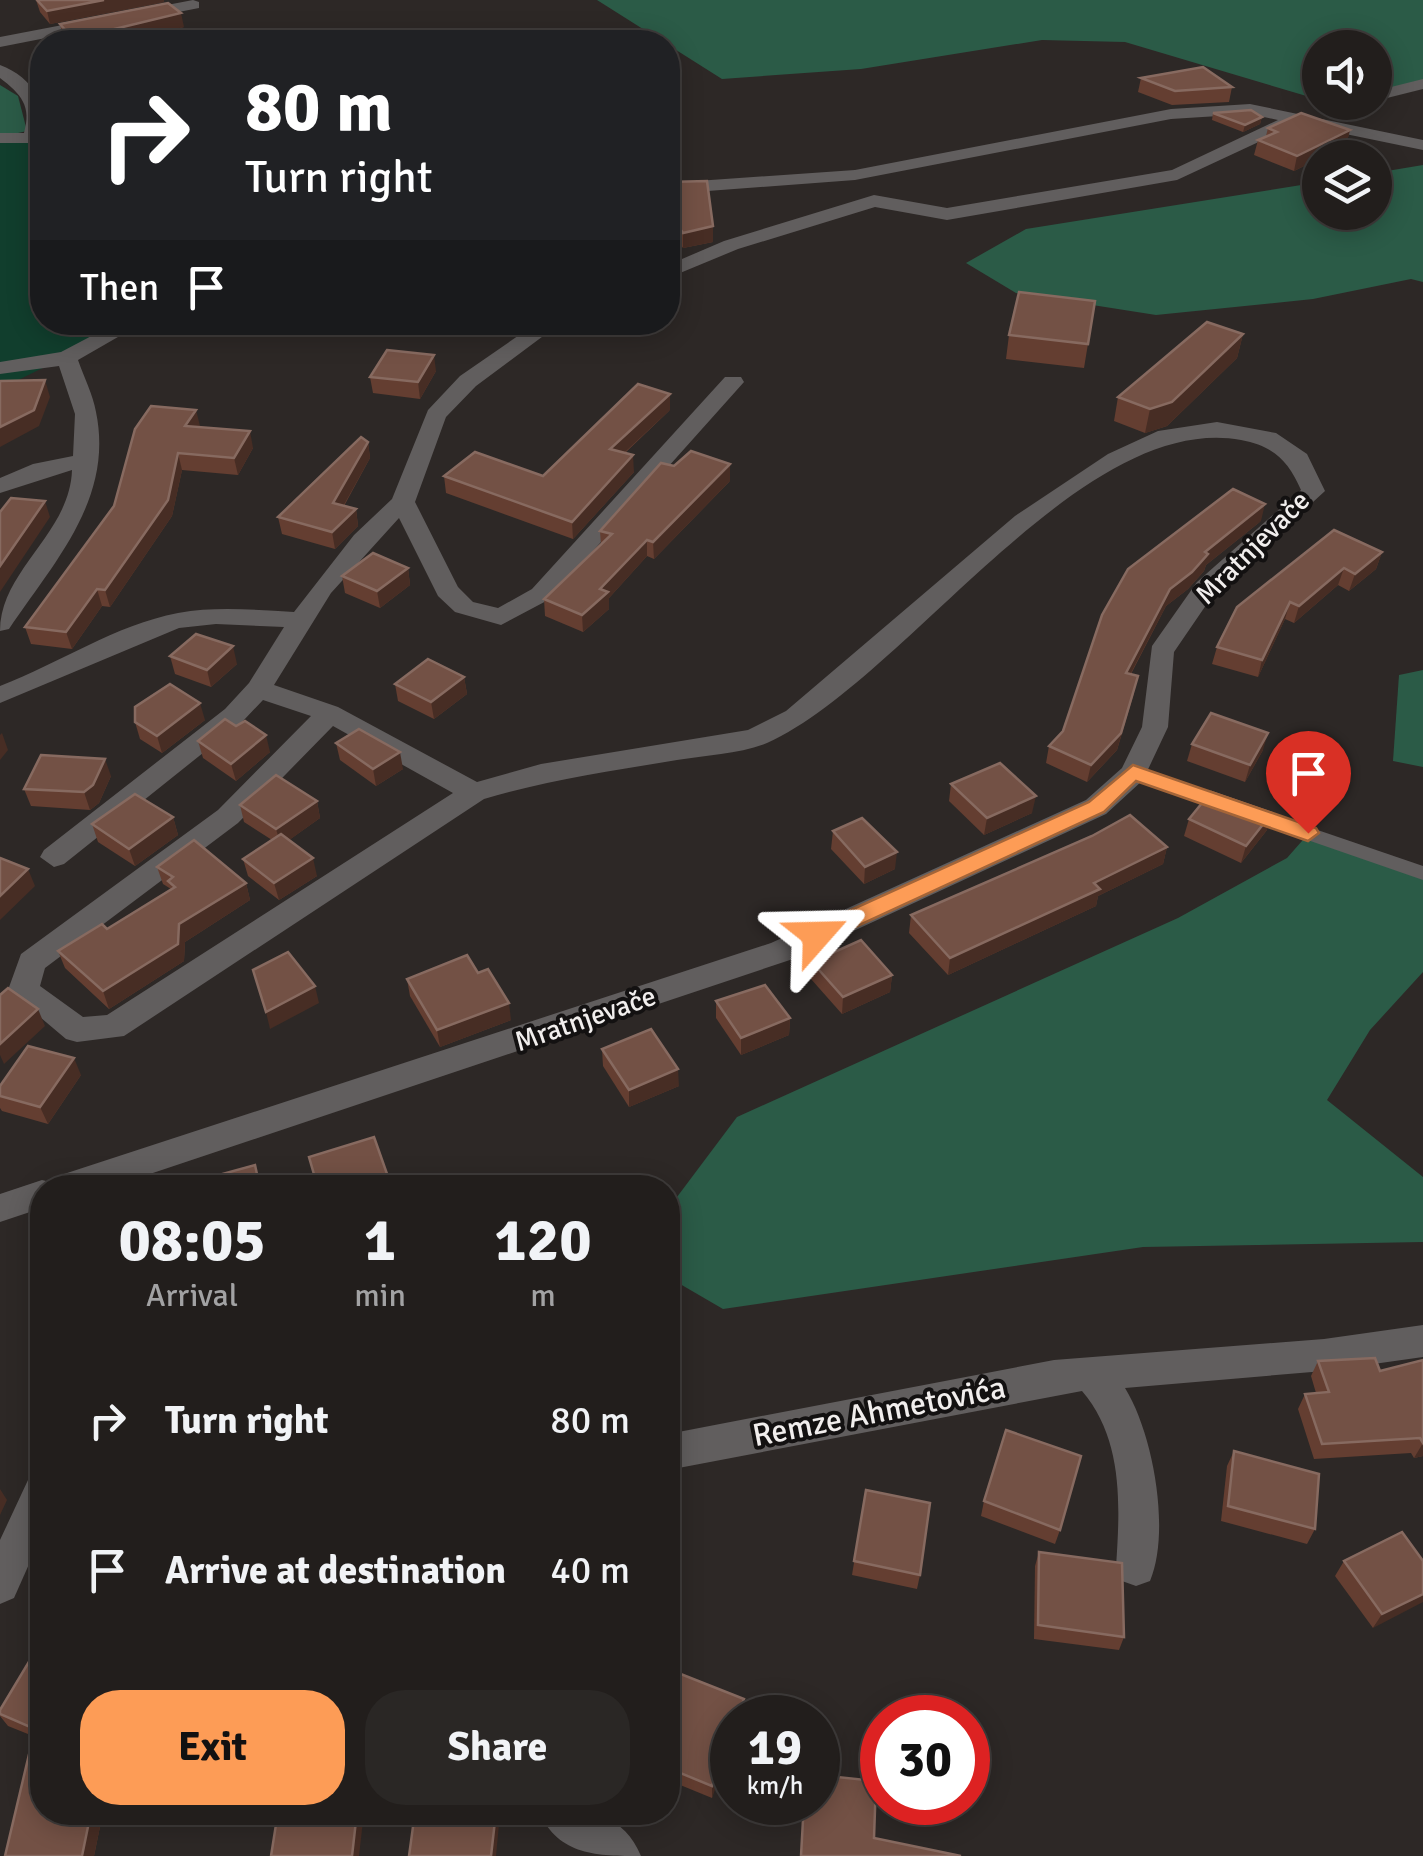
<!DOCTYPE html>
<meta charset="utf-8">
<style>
:root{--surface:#221e1c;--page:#2a2725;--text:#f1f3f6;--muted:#a2a2a3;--line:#3f3c3b;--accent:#fd9c56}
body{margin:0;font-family:Signika,sans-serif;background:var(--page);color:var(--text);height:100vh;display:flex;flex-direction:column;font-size:38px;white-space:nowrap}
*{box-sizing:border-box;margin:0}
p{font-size:32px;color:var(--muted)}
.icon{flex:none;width:55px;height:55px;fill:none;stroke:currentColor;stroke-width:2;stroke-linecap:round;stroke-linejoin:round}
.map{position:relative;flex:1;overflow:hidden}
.side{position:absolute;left:30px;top:1175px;width:650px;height:650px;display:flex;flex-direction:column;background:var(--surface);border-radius:40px;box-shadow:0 5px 25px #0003,0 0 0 2px var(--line)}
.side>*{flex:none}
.top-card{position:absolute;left:30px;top:30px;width:650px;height:305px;border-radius:40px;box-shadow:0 5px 25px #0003,0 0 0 2px var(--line);background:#202124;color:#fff;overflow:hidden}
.fabs{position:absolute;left:1302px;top:30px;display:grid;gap:20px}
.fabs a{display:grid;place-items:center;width:90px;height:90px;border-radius:50%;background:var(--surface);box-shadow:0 5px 25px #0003,0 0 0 2px var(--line);font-size:50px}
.speed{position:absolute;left:710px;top:1695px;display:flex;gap:20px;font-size:50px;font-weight:700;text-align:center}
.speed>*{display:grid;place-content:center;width:130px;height:130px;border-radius:50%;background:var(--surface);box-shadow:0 5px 25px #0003,0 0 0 2px var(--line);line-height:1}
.speed small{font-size:25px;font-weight:400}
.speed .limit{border:15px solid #d22;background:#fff;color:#111}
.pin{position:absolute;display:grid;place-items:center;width:85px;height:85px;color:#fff;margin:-102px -42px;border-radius:50% 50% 50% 0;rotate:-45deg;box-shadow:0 0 10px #0007}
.pin .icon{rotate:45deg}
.me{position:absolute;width:110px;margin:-55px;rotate:65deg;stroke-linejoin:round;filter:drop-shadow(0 0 8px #0008)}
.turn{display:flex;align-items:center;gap:35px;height:210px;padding:0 50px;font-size:45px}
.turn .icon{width:130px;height:130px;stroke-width:2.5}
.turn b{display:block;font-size:70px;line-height:85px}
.then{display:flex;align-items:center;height:95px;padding:0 50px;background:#0003;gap:20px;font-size:38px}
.eta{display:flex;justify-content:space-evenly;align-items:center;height:170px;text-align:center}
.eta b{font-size:60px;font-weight:700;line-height:70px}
.primary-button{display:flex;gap:20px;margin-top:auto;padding:20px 50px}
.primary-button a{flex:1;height:115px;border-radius:40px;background:var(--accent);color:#111;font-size:40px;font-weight:700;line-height:115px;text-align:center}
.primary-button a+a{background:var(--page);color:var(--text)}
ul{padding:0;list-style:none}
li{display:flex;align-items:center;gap:30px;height:150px;padding:0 50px}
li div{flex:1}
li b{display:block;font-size:38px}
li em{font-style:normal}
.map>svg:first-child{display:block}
.green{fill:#113e2d}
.forest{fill:#2b5b47}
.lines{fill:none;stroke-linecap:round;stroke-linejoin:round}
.lane{fill:#615e5e;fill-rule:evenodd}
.street{fill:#615e5e;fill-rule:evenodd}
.wall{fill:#643e31}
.shaded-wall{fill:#472d24}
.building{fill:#735145;stroke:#876a60;stroke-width:2.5}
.route{fill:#fd9c56;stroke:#a46538;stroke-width:2.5}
.labels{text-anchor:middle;stroke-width:8;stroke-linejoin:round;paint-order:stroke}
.street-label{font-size:28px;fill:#f1eeed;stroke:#131111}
.near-street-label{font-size:32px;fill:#f1eeed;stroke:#131111}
</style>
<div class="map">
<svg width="1423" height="1856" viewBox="0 0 1423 1856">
<rect width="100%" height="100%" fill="#2d2826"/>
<path class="green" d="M0,138L31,139L42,148V322L134,323L0,389Z"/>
<g class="forest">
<path d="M597,0H1423V84L1375,96V48H1320V100L1125,42L1042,40L861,69L722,79Z"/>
<path d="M0,85L18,96L27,131L0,137Z"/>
<path d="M1423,165V282L1411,279L1313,299L1156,315L1016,293L966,263L1026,229L1320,182V212H1375V173Z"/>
<path d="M1423,670V767L1393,761L1399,675Z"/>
<path d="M1309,833L1423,873V972L1370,1030L1327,1100L1423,1177V1242L1143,1247L723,1309L668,1277V1209L737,1117L1178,918L1287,858Z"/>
</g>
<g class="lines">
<path class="lane" d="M1133,767L1423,866V880L1126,777L1124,773L1126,769Z"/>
<g class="street">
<path d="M193,0L199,2V8L0,47V37Z"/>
<path d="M497,37L526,42H489Z"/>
<path d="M0,65C33,77 54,110 37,143H0V133H24C32,106 21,94 0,78Z"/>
<path d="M1423,79V89L1375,101V91Z"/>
<path d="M1250,104L1423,140V150L1297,124L1177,180L947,220L875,207L738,249L668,278V265L724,241L874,195L947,208L1172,170L1278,120L1250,114L1171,119L855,180L668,194V183L855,170L1171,109Z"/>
<path d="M118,322H144L78,360C84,377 93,395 96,412C114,499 54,562 9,629L0,631C0,570 70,534 72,470L0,493V478L33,464L73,456L75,414L59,366L0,374V362L61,352Z"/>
<path d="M538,322H562L476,386L446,417L415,502L458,587L473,602L498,608L532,589L725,377H741L744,382L550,599L501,625L455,612L438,596L399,518L331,593L274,685L338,707L477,782L541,764L748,730L786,711L1015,516L1108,454L1158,431L1217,422L1276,433L1307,454L1325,491L1215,592L1174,652L1168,727L1143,780L1106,814L793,959L108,1188H42V1208L0,1222V1194L42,1180L50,1182L64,1174L771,943L1086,800L1122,768L1142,727L1152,646L1197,582L1301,490C1288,460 1273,446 1241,440C1079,411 905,681 767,743C740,754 706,755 677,760C612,771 548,780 484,799L124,1036L77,1042L66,1039L8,990L21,954L218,810L311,716L263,700L243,721L64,864L54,867L40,857L44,850L225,709L249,683L284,627L216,624L179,628L0,703V686C60,663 115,625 178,613C217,606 255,610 294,612L354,535L392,499L428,410L460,376ZM333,726L453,793L107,1015L83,1017L40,986L45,968L238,823Z"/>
<path d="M1423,1325V1357L1324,1371L1125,1388C1153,1433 1171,1531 1150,1581L1136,1586L1122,1581L1116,1567C1120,1507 1124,1440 1082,1391L668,1470V1434L1054,1360L1324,1339Z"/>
<path d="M42,1475V1535L14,1598L0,1604V1540L28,1480Z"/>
<path d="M539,1812C582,1812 622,1809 641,1856C598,1856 559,1856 539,1812Z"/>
</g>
</g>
<g class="wall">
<path d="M36,0L164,2L50,24L40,12Z"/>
<path d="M60,24L184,27L121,42H67L63,38Z"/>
<path d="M1141,78L1232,87L1229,102L1172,105L1138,92Z"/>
<path d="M1213,113L1262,117L1260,124L1243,132L1212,120Z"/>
<path d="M1268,128L1350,130L1346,145L1294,171L1254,155L1258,140L1266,136Z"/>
<path d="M668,182L713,242L683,248L668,227Z"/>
<path d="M1095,301L1084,368L1006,359L1009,335Z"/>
<path d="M1243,334L1237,358L1167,426L1145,433L1114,421L1118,397Z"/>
<path d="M436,371L420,399L373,393L370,377Z"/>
<path d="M670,410L625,453L634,472L573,539L446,493L444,476H543Z"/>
<path d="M200,426L253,448L238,475L182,470L172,516L110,607L102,606L72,649L31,644L25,627Z"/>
<path d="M368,442L370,458L344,506L356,509L358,526L335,549L282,534L278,517Z"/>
<path d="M730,481L654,559L647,556L609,598V609L583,632L545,616L544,599L601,545L600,531Z"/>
<path d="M1261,521L1206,565L1204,571L1188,589L1166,606L1131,674L1134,693L1117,750L1087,782L1046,763L1049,746L1063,731L1102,615Z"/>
<path d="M1382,552L1376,569L1349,591L1338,585L1294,623L1285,619L1258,677L1212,664L1217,647L1237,607Z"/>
<path d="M408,568L410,585L380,608L345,593L342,576Z"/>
<path d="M170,656L237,664L211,687L175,674Z"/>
<path d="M464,677L467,694L434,719L398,701L395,684Z"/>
<path d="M205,720L162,753L140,739L135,722Z"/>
<path d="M198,741L270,752L236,781L203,758Z"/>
<path d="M336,743L403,769L376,786L340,760Z"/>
<path d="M1192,744L1263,750L1245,782L1187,761Z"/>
<path d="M111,776L99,803L90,810L31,806L24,789Z"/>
<path d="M951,784L1032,813L984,835L949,801Z"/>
<path d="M317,801L320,818L289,840L317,876L279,900L248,876L243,859L272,840L244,822L240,805Z"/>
<path d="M173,817L178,835L135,866L98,842L92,824Z"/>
<path d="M1189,819L1267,830L1241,863L1184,836Z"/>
<path d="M833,831L895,869L864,884L831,849Z"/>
<path d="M1167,847L1163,864L1098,896L1096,906L948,975L909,933L911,915Z"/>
<path d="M157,867L246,883L250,900L185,942L184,961L109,1009L65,968L58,951L107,929L171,889L163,884Z"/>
<path d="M812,962L892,975L890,992L842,1014L811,979Z"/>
<path d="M407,979L511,1020L440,1047L410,996Z"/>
<path d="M716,1001L790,1018L789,1035L741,1055L716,1018Z"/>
<path d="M602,1049L679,1086L629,1107L603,1066Z"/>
<path d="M81,1075L48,1124L2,1111L0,1108V1086Z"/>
<path d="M1423,1360V1456L1414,1458L1411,1453L1314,1459L1298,1409L1305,1394L1316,1393L1311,1376L1318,1361L1380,1371Z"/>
<path d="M1234,1451L1315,1529L1307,1544L1221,1521L1227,1466Z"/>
<path d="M668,1479L674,1545L668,1546Z"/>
<path d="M866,1490L920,1575L917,1589L852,1575Z"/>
<path d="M984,1501L1060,1530L1055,1544L981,1516Z"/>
<path d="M1039,1552L1124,1637L1119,1650L1034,1639L1035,1566Z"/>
<path d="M1344,1561H1423L1373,1628L1335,1576Z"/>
<path d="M42,1640V1812H103L94,1856H5L33,1736L8,1726L0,1716V1710Z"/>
<path d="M668,1669L744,1699L741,1718H732L712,1798L668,1780Z"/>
</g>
<g class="shaded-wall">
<path d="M104,0H164V2L50,24L47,11Z"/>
<path d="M181,13L184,27L121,42H74L73,39Z"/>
<path d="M1262,117L1260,124L1243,132L1245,125Z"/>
<path d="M1350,130L1346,145L1294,171L1297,156Z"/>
<path d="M713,226V242L683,248V233Z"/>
<path d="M1243,334L1237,358L1167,426L1145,433L1150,409Z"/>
<path d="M434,355L436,371L420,399L418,382Z"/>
<path d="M45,380L50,397L39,426L0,447V427Z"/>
<path d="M670,394V410L611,465L610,449Z"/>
<path d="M196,410L200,426L189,442L185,426Z"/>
<path d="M250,431L253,448L238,475L234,458Z"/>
<path d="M368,442L370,458L336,519L333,503Z"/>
<path d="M178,453L182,470L172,516L110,607L105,590Z"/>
<path d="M633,455L634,472L573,539L572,522Z"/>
<path d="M730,464V481L654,559L653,542Z"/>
<path d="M45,501L50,517L0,592V566Z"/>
<path d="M1265,504L1261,521L1206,565L1204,571L1188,589L1166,606L1122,690L1126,673L1170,589L1205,552Z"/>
<path d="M356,509L358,526L335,549L332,532Z"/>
<path d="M647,540V556L609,598V609L583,632L582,615L600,589Z"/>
<path d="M1382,552L1376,569L1349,591L1355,574Z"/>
<path d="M408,568L410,585L380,608L377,591Z"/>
<path d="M1344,568L1338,585L1294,623L1299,606Z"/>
<path d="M97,589L102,606L72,649L66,632Z"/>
<path d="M1290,602L1285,619L1258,677L1262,660Z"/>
<path d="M233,646L237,664L211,687L207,670Z"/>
<path d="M1138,676L1117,750L1087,782L1091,765Z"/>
<path d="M464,677L467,694L434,719L431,702Z"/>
<path d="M200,703L205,720L162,753L157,736Z"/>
<path d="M2,733L8,750L0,760V735Z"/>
<path d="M1268,733L1263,750L1245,782L1250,765Z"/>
<path d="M266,735L270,752L236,781L231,764Z"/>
<path d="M400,752L403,769L376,786L373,769Z"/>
<path d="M105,759L111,776L99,803L90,810L84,792Z"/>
<path d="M1036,796L1032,813L984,835L987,818Z"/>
<path d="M317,801L320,818L281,846L276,829Z"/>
<path d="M1272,813L1267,830L1241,863L1246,846Z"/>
<path d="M173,817L178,835L135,866L129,849Z"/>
<path d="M1167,847L1163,864L1098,896L1096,906L948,975L950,958L1094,883Z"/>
<path d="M897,852L895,869L864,884L865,867Z"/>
<path d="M313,858L317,876L279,900L274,883Z"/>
<path d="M28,869L35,886L0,920V896Z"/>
<path d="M246,883L250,900L185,942L184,961L109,1009L103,991L179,924Z"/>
<path d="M892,975L890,992L842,1014L843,997Z"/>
<path d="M315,986L319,1003L270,1029L266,1012Z"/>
<path d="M509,1003L511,1020L440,1047L437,1030Z"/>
<path d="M38,1009L45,1026L4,1064L0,1055V1044Z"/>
<path d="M790,1018L789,1035L741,1055V1038Z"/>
<path d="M74,1058L81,1075L48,1124L40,1107Z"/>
<path d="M678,1069L679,1086L629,1107V1090Z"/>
<path d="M1423,1443V1456L1414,1458Z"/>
<path d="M0,1489L7,1500L0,1515Z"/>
<path d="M1423,1594V1602L1373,1628L1382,1614Z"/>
<path d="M744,1699L741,1718H737Z"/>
<path d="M732,1730V1742L712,1798V1786Z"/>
<path d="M91,1812H103L94,1856H82Z"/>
<path d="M357,1812H364L359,1856H352Z"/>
<path d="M496,1812L499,1824L496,1856H491Z"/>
</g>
<g class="building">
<path d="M37,0H104L47,11Z"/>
<path d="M168,3L181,13L73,39L60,24Z"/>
<path d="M1203,67L1232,87L1175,91L1141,78Z"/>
<path d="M1251,110L1262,117L1245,125L1213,113Z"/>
<path d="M1301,113L1350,130L1297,156L1258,140L1277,132L1268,128Z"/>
<path d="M707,181L713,226L683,233L668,212V182Z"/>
<path d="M1019,292L1095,301L1088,344L1009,335Z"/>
<path d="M1207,322L1243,334L1172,402L1150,409L1118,397Z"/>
<path d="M387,350L434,355L418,382L370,377Z"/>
<path d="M45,380L34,410L0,427V381Z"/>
<path d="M638,384L670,394L610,449L633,455L572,522L444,476L475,452L543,476Z"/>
<path d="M151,406L196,410L185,426L250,431L234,458L178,453L168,500L105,590L97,589L66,632L25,627L114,506L135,429Z"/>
<path d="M361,437L368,442L333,503L356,509L332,532L278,517Z"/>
<path d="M691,451L730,464L653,542L647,540L600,589L608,592L582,615L544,599L612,534L600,531L661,463L674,466Z"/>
<path d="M1233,489L1265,504L1205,552L1208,554L1192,572L1170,589L1126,673L1138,676L1121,733L1091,765L1049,746L1063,731L1102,615L1128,569Z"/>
<path d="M11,498L45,501L0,566V512Z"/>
<path d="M1334,530L1382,552L1355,574L1344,568L1299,606L1290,602L1262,660L1217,647L1237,607Z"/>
<path d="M373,553L408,568L377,591L342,576Z"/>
<path d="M196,634L233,646L207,670L170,656Z"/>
<path d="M428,659L464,677L431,702L395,684Z"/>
<path d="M170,684L200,703L157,736L135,722V707Z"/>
<path d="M1211,713L1268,733L1250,765L1192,744Z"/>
<path d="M225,719L236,726L245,721L266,735L231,764L198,741Z"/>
<path d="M359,729L400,752L373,769L336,743Z"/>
<path d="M41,755L105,759L93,785L84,792L24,789Z"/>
<path d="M1000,763L1036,796L987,818L951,784Z"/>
<path d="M276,775L317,801L276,829L240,805Z"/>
<path d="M1211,792L1272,813L1246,846L1189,819Z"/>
<path d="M135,794L173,817L129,849L92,824Z"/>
<path d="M1130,815L1167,847L1094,883L1100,889L950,958L911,915L1092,836Z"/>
<path d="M862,818L897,852L865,867L833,831Z"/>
<path d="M281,834L313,858L274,883L243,859Z"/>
<path d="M194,840L246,883L179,924L178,944L103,991L58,951L102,924L107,929L175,887L168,881L173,877L157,867Z"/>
<path d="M0,858L28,869L0,896Z"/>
<path d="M861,940L892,975L843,997L812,962Z"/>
<path d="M288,952L315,986L266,1012L253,970Z"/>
<path d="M467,955L478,973L488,969L509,1003L437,1030L407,979Z"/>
<path d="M765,985L790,1018L741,1038L716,1001Z"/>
<path d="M8,988L38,1009L0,1044V995Z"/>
<path d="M651,1029L678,1069L629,1090L602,1049Z"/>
<path d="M28,1046L74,1058L40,1107L0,1096V1086Z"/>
<path d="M374,1137L392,1188H318L309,1157Z"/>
<path d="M255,1165L260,1188H183L182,1185Z"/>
<path d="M1375,1358L1380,1371L1423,1360V1443L1420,1438L1322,1444L1305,1394L1329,1392L1318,1361Z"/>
<path d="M1006,1430L1081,1456L1060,1530L984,1501Z"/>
<path d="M1234,1451L1319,1474L1315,1529L1228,1506Z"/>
<path d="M668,1479L674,1530L668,1531Z"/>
<path d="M866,1490L930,1503L920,1575L854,1561Z"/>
<path d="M1402,1532L1423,1561V1594L1382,1614L1344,1561Z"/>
<path d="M1039,1552L1122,1563L1124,1637L1038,1625Z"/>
<path d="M42,1640V1812H91L82,1856H5L35,1729L0,1714V1710Z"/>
<path d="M668,1669L744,1699L737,1718H732V1730L712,1786L668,1768Z"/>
<path d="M818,1775L876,1781L874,1838L961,1856H801L804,1802H818Z"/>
<path d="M278,1812H357L352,1856H271Z"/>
<path d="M415,1812H496L491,1856H409Z"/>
</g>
<path class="route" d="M1133,765L1316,828L1319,833L1308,841L1136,781L1104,812L825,941H809L806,935L809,929L1089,802Z"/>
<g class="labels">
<g class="street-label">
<text transform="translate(1252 547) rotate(-45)" y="10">Mratnjevače</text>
<text transform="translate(585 1018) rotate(-19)" y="10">Mratnjevače</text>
</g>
<g class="near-street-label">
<text transform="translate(879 1411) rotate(-11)" y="11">Remze Ahmetovića</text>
</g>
</g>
</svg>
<div class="fabs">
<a><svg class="icon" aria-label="sound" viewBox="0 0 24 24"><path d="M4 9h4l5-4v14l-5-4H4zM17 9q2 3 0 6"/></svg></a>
<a><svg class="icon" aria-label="layers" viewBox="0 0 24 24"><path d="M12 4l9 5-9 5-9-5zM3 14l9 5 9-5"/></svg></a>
</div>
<div class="speed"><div>19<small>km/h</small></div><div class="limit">30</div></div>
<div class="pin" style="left:1308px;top:833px;background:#d93025"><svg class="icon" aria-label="arrive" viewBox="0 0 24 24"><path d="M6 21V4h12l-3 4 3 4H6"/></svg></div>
<svg class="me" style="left:817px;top:935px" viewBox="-20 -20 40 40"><path d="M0-17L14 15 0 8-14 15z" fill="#fd9c56" stroke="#fff" stroke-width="4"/></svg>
<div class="top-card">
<div class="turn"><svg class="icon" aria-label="right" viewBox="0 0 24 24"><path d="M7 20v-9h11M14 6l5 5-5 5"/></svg><div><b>80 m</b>Turn right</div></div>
<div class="then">Then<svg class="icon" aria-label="arrive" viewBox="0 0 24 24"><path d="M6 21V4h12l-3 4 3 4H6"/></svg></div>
</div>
<section class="side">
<div class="eta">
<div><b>08:05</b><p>Arrival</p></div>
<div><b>1</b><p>min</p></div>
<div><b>120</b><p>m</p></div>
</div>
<ul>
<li><svg class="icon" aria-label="right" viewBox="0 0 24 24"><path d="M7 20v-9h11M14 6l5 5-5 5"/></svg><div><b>Turn right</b></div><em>80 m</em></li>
<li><svg class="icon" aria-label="arrive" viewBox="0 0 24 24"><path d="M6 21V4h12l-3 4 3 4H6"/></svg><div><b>Arrive at destination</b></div><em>40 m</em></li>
</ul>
<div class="primary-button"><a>Exit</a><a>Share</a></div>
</section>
</div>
